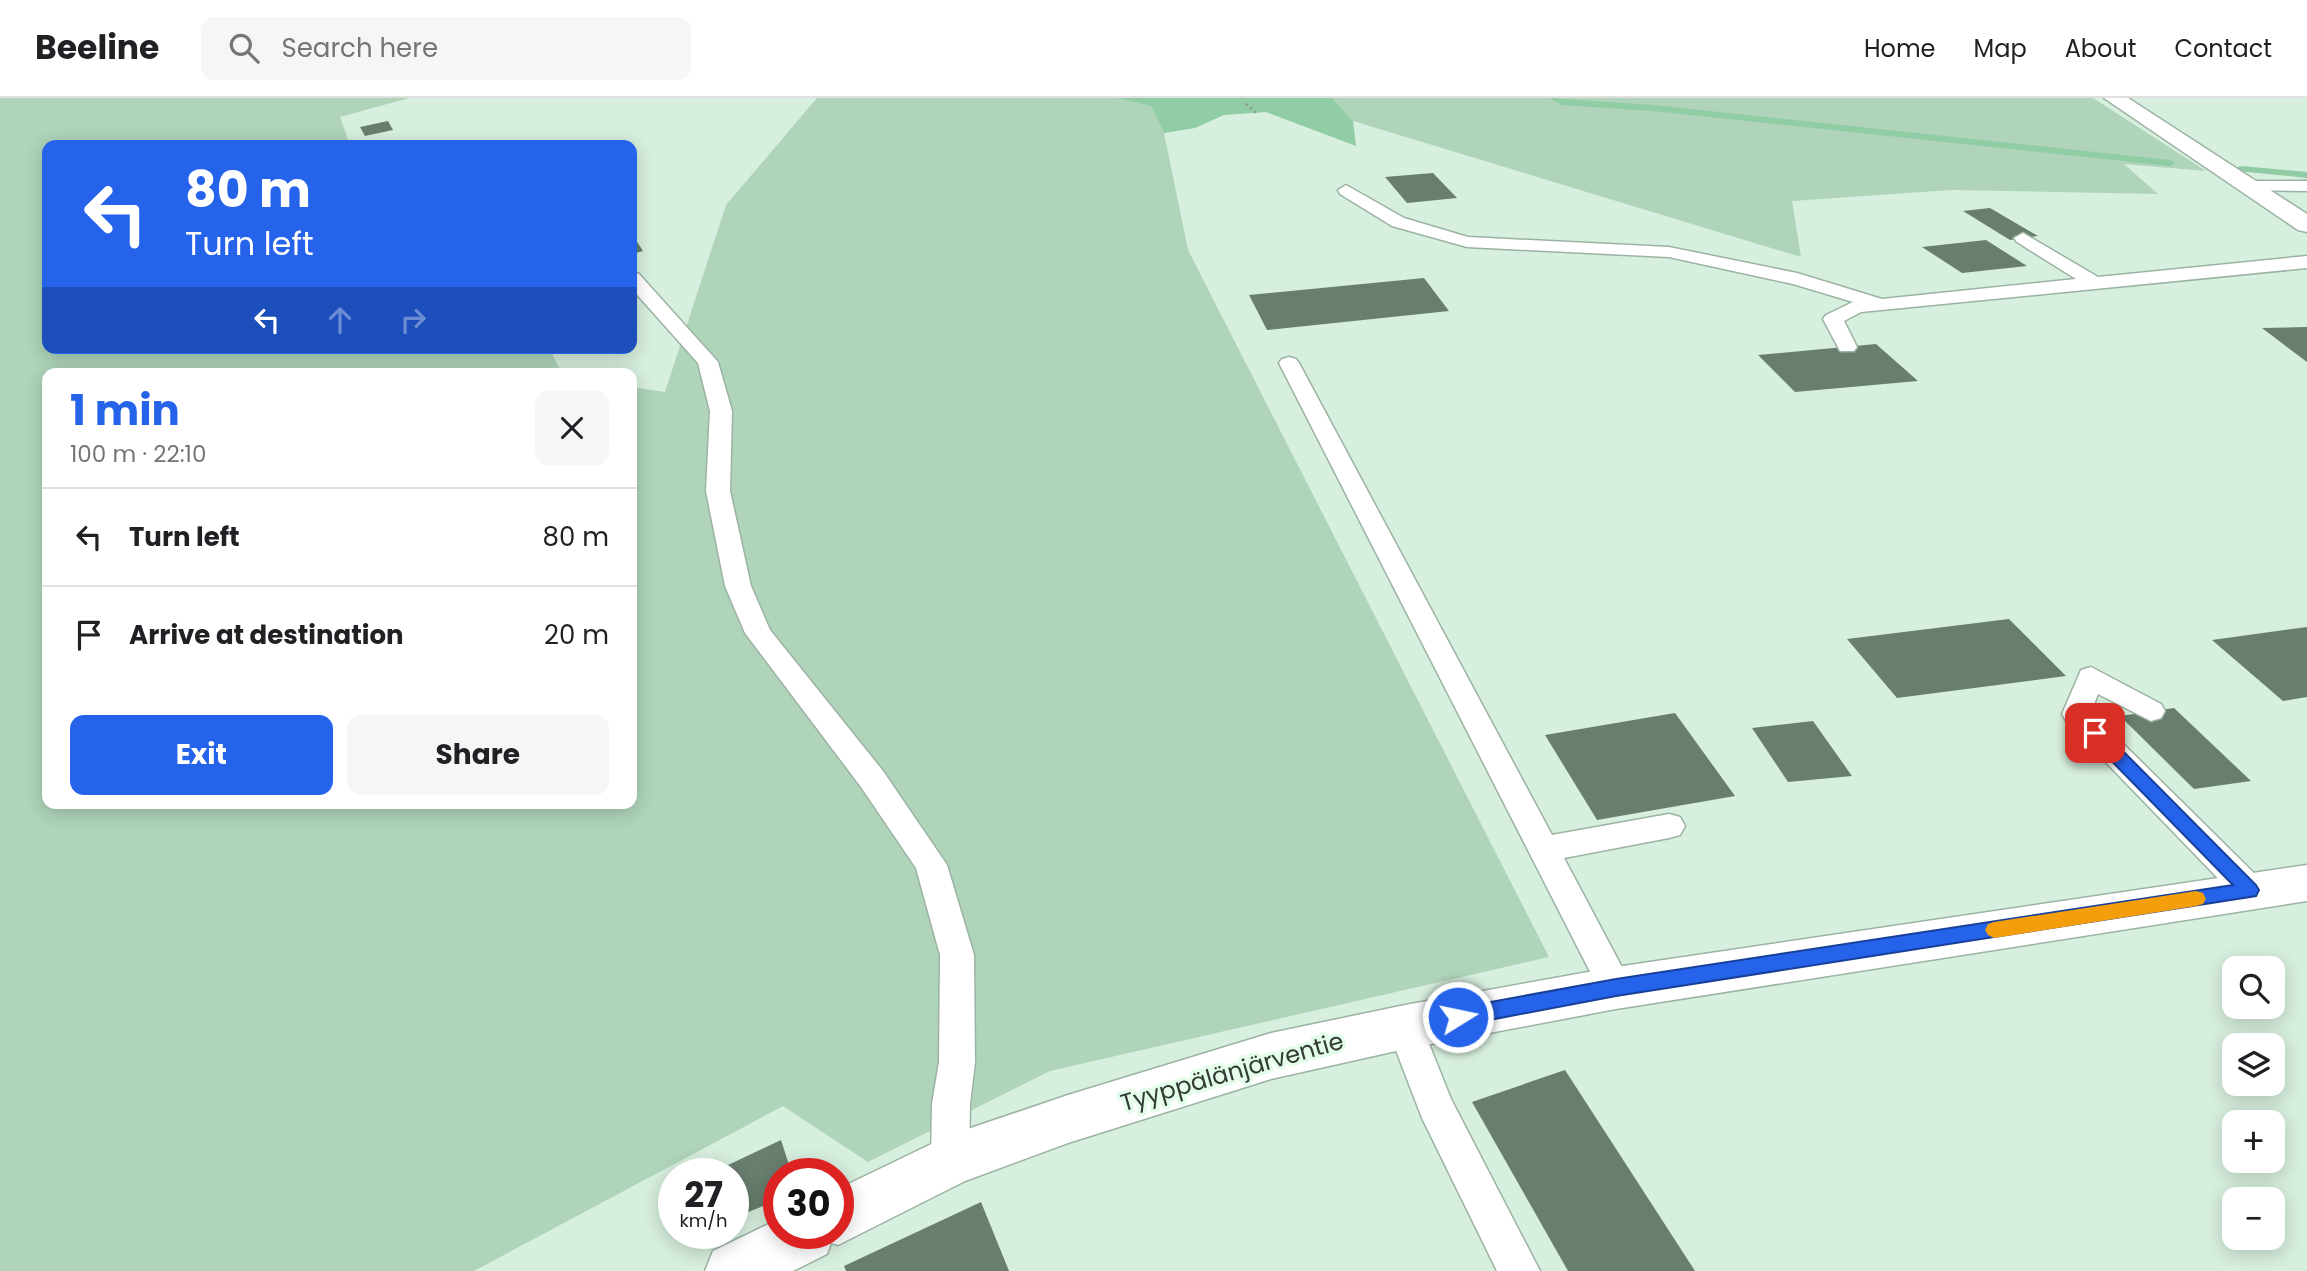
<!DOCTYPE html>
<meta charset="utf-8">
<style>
:root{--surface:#fff;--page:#f6f6f6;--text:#202124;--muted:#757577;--line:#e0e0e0;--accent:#2563eb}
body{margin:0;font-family:Poppins,sans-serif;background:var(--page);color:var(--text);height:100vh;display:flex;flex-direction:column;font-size:26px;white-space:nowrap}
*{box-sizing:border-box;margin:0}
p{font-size:23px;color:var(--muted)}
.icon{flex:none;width:38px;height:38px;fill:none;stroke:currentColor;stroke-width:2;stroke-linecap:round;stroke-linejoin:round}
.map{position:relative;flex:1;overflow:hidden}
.side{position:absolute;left:42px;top:270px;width:595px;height:441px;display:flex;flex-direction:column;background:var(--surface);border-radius:14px;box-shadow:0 4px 18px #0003}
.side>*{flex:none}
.hud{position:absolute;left:42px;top:42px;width:595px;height:214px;border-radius:14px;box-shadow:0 4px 18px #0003;background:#2563eb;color:#fff;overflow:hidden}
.fabs{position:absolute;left:2222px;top:858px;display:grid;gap:14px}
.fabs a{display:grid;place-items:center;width:63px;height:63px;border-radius:14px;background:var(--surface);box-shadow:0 4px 18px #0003;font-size:35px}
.speed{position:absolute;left:658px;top:1060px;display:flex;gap:14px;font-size:35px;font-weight:700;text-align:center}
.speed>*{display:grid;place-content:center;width:91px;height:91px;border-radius:50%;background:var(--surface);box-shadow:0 4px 18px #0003;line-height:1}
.speed small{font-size:18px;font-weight:400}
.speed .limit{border:10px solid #d22;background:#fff;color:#111}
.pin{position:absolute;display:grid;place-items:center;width:60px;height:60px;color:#fff;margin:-30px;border-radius:14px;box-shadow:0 4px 10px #0006}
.me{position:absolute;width:77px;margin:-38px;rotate:80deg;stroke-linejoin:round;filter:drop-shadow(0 0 5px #0008)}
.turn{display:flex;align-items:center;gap:24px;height:147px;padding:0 28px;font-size:32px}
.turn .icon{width:91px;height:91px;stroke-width:2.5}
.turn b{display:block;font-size:49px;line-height:60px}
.lanes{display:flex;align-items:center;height:66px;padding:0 28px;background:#0003;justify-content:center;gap:35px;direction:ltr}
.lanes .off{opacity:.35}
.round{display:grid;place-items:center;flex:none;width:74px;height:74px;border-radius:14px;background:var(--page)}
.overview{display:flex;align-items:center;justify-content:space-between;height:119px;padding:0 28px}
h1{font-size:42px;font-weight:700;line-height:52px;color:var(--accent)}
.primary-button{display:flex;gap:14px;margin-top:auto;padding:14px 28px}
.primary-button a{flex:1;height:80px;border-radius:14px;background:var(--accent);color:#fff;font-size:28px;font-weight:700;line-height:80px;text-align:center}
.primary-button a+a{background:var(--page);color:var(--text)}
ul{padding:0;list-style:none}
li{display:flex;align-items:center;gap:21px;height:98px;padding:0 28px;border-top:2px solid var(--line)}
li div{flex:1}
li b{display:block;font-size:26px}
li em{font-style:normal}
header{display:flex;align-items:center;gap:42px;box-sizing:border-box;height:98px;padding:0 35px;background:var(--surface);border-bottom:2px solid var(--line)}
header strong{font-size:33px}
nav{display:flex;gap:38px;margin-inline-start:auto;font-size:24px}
.search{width:490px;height:63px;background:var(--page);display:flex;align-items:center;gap:18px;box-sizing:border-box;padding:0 24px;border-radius:14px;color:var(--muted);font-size:26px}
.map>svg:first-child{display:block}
.green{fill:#afd4ba}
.water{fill:#90cca4}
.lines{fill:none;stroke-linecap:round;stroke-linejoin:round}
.stream{fill:#90cca4;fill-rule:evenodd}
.building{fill:#687e6f}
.service-casing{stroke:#9cb3a3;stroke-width:3}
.minor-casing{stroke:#9cb3a3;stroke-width:3}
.path{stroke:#87988c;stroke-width:2.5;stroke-dasharray:2 3.5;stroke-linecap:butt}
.service{fill:#fff;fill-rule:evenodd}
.minor{fill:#fff;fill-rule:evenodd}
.route{fill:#2563eb;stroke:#184099;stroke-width:2}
.slow{fill:#f59e0b}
.labels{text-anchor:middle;stroke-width:7;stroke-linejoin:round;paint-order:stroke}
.near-street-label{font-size:24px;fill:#323b34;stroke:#e4fdeb}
</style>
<header>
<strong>Beeline</strong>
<div class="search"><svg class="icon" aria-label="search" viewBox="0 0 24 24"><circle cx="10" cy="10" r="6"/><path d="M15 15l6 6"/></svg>Search here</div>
<nav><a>Home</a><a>Map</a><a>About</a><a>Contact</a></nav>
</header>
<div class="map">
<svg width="2307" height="1173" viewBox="0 0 2307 1173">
<rect width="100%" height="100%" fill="#d7efde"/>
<g class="green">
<path d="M0,0H409L340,19L350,47H47V250H549L562,275H47V705H632V289L665,294L726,107L817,0H1116L1151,8L1164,35L1188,152L1549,859L1050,973L868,1064L783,1008L474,1173H0Z"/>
<path d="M1332,0H2093L2206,73L2124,66L2158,96L1951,92L1792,103L1801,159L1353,23Z"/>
</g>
<path class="water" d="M1116,0H1332L1353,23L1356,48L1266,14L1224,17L1195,30L1164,35L1151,8Z"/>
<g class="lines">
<g class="stream">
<path d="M1549,0L1653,7L2170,62L2175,65L2170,68L1653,13L1562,7Z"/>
<path d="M2242,68L2307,74V80L2238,73V69Z"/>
</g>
</g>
<g class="building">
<path d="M388,23L393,32L365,38L360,29Z"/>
<path d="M1433,75L1457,100L1407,105L1385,79Z"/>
<path d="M1990,110L2038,138L2010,142L1963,113Z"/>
<path d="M632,136L643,153L632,156Z"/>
<path d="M1986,142L2027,168L1962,175L1922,149Z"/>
<path d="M1424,180L1449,213L1267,232L1249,197Z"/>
<path d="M2307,229V264L2262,230Z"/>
<path d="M1876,246L1918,283L1795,294L1758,257Z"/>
<path d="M2009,521L2066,578L1897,600L1847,541Z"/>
<path d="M2307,529V599L2283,603L2212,542Z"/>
<path d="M2174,610L2251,683L2194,691L2120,618Z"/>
<path d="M1675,615L1735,698L1597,722L1545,637Z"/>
<path d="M1813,623L1852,678L1788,684L1752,630Z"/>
<path d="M1565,972L1695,1173H1568L1472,1004Z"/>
<path d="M781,1042L792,1076H779V1102L733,1120V1076H709Z"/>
<path d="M981,1104L1009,1173H846L844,1168Z"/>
</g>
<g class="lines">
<defs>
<g id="service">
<path d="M2248,83H2307V93L2242,92L2240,88L2242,84Z"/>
<path d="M1346,87L1404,120L1468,139L1669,149L1797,175L1882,201L2076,181L2017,144L2014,140L2023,135L2098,179L2307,158V170L1861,214L1844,223L1857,249L1854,253H1840L1823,221L1826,217L1853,204L1793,186L1669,159L1467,149L1392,128L1340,96L1338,92Z"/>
<path d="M632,174L639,176L718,264L732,313L730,393L751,488L770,532L883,673L947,767L974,857L975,964L970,1006L969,1063L964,1076L950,1082L936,1076L931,1063L932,1006L939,964L940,857L916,770L861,689L745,535L725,488L706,393L710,313L698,265L632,191Z"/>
<path d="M1289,259L1296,261L1299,265L1552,737L1669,716L1680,719L1685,728L1680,737L1669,740L1564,760L1633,890L1628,901L1616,905L1604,901L1279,265L1282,261Z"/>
<path d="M2091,569L2161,606L2165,613L2161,620L2151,623L2098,596L2091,614L2262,783L2266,792L2262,801L2250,805L2238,801L2066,623L2062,616L2081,572Z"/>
<path d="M1405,913L1418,918L1451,1001L1540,1173H1497L1422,1020L1387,929L1392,918Z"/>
</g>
<g id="minor">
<path d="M2104,0H2128L2307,116V134L2298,132Z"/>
<path d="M2307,767V803L1616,911L1405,951L1271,981L1068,1045L965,1083L838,1147L831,1145L827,1156L793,1173H705L713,1153L779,1121V1136H838V1091L950,1037L1068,997L1271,935L1405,907L1616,869Z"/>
</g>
</defs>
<use href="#service" class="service-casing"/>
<use href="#minor" class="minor-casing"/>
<path class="path" d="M1246,6L1256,15"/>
<use href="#service" class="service"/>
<use href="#minor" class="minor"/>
</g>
<path class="route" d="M2095,629L2101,631L2256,787L2259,792L2256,798L1616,898L1458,928L1451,925L1448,919L1451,913L1458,910L1616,881L2233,787L2089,640L2087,635Z"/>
<path class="slow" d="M2196,793L2203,795L2206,801L2203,806L2196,808L1994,840L1988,837L1985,832L1988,826L1994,824Z"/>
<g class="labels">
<g class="near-street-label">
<text transform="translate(1232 974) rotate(-16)" y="8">Tyyppälänjärventie</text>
</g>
</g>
</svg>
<div class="fabs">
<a><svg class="icon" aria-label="search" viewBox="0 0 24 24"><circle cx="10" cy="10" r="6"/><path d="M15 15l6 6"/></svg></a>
<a><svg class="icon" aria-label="layers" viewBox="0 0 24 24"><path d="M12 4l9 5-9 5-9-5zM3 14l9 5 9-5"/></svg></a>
<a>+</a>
<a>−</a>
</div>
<div class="speed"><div>27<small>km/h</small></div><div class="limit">30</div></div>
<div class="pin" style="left:2095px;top:635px;background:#d93025"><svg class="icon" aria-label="arrive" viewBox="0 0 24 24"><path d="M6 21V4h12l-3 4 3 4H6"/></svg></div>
<svg class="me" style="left:1458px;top:919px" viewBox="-20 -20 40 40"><circle r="17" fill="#2563eb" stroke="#fff" stroke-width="3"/><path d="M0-11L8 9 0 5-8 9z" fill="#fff"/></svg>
<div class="hud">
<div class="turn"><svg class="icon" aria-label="left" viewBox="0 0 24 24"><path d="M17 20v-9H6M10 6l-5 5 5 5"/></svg><div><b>80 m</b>Turn left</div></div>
<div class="lanes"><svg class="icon" aria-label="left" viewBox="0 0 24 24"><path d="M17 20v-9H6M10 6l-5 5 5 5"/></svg><svg class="icon off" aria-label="ahead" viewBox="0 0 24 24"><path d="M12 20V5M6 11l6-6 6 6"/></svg><svg class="icon off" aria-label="right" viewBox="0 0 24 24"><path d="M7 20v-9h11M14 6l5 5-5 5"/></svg></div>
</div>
<section class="side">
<div class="overview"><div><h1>1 min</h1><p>100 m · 22:10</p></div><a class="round"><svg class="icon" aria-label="close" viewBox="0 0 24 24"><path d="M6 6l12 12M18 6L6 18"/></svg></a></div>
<ul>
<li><svg class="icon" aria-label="left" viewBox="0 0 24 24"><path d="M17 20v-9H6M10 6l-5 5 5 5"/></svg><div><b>Turn left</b></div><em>80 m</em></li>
<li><svg class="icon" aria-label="arrive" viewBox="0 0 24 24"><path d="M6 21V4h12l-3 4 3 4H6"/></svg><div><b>Arrive at destination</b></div><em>20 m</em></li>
</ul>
<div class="primary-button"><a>Exit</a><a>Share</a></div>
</section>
</div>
